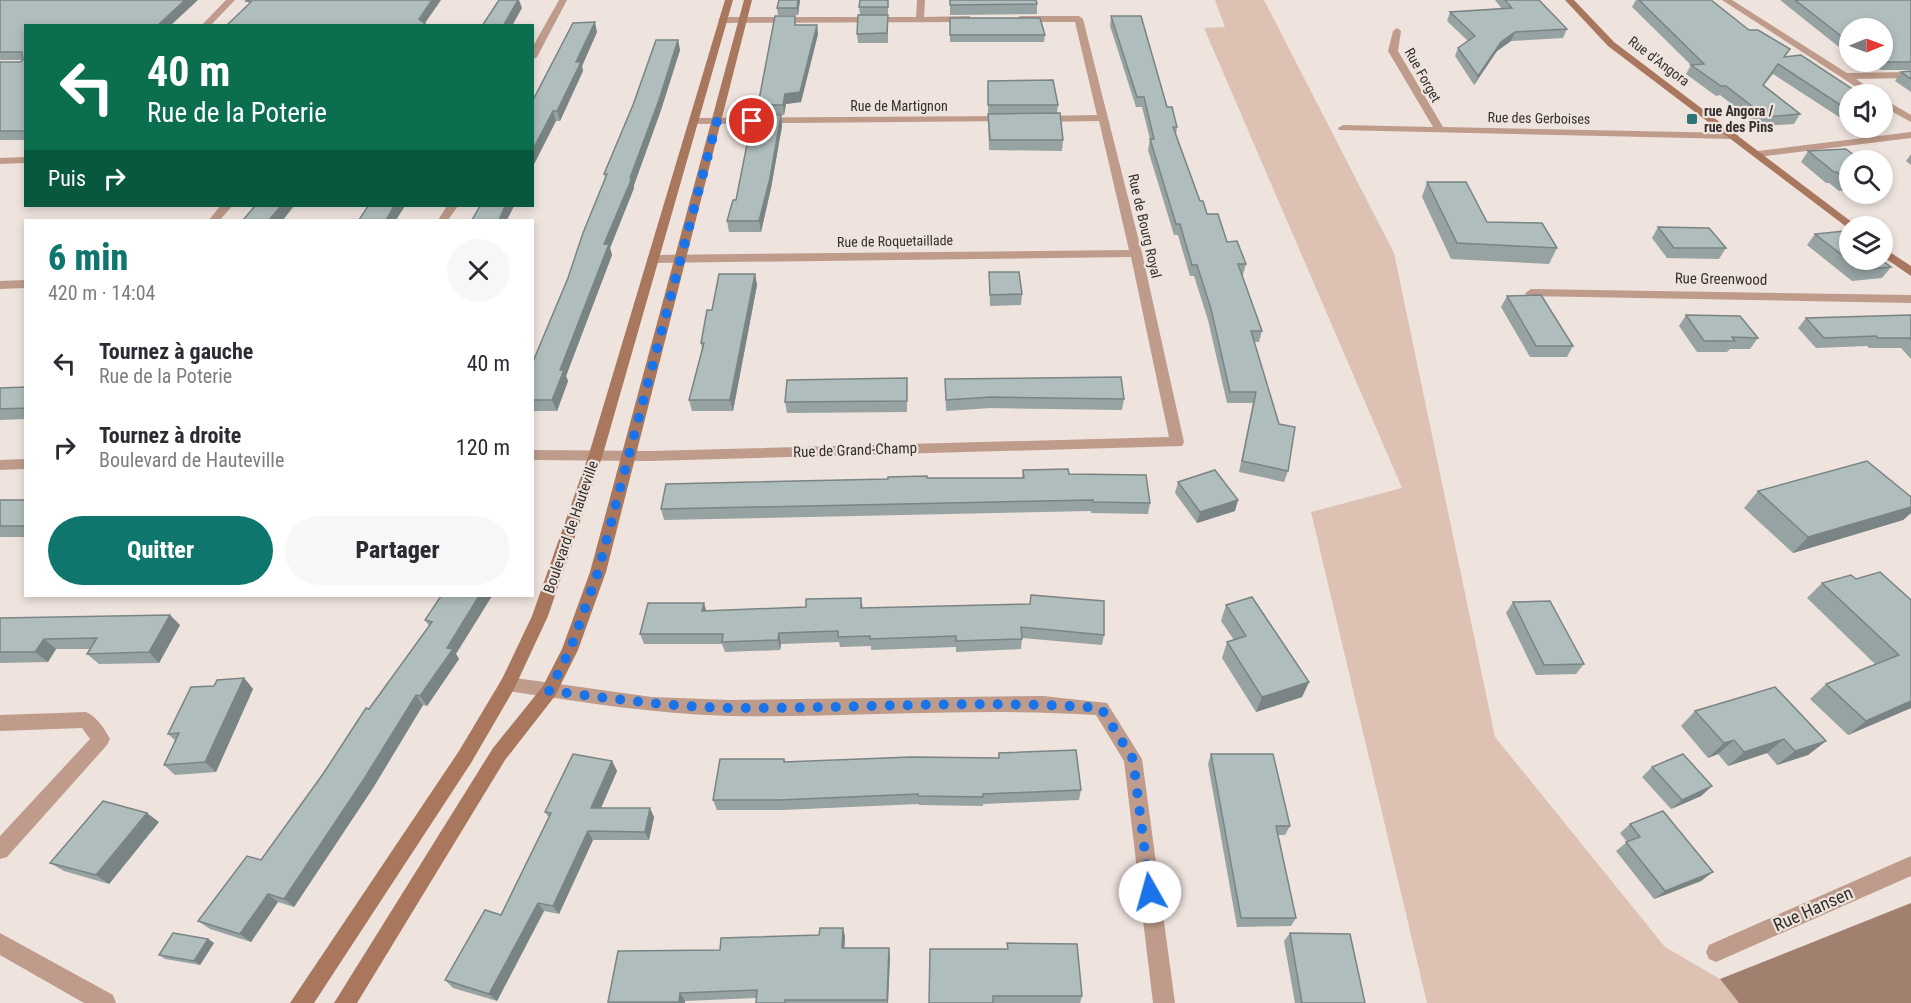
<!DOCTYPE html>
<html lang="fr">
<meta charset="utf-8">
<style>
:root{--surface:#fff;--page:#f7f7f7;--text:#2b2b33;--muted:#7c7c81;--accent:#0f766e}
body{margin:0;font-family:"Roboto Condensed",sans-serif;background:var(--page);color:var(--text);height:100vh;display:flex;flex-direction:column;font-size:22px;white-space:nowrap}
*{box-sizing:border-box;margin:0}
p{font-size:20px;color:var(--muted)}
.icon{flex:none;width:33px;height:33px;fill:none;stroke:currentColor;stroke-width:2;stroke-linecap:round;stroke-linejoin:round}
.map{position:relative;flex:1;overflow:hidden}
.sheet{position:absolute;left:24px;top:219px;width:510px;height:378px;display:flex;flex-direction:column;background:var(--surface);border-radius:0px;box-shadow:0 3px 9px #0003}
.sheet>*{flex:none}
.guide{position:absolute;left:24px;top:24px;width:510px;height:183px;border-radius:0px;box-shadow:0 3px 9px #0003;background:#0b6e4f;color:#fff;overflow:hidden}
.needle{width:39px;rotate:89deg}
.tools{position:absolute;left:1839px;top:18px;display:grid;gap:12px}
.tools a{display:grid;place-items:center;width:54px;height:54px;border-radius:50%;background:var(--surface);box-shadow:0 3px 9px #0003;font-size:30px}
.pin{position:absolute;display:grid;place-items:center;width:51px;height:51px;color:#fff;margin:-26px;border:3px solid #fff;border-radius:50%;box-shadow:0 2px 6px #0007}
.me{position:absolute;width:66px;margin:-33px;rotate:353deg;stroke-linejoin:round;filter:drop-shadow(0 0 4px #0008)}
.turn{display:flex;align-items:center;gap:21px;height:126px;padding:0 24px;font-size:27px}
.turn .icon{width:78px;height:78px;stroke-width:2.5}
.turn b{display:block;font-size:42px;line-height:51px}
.then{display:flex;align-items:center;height:57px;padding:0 24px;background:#0003;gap:12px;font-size:22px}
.round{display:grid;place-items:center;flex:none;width:63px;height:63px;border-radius:32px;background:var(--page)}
.head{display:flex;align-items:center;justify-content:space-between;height:102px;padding:0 24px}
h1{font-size:36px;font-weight:800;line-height:45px;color:var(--accent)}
.cta{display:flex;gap:12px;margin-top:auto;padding:12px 24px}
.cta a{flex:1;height:69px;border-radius:36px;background:var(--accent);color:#fff;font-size:24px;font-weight:800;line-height:69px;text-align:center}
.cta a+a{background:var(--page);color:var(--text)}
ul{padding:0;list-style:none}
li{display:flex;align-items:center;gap:18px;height:84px;padding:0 24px}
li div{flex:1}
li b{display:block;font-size:22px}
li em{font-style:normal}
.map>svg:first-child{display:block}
.green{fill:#ddc1b3}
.water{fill:#a1806f}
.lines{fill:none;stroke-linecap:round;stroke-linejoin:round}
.street{fill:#be9b8a;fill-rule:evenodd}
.secondary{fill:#a9775d;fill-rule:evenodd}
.wall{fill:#96a3a2}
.shaded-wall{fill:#7a8484}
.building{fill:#afbdbc;stroke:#7a8484;stroke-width:1.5}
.route{stroke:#1a73e8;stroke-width:10;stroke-dasharray:0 18}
.poi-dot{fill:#2b7574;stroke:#eee3dd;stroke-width:2}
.labels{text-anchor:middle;stroke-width:4.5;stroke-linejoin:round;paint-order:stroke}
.far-street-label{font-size:14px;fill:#34302e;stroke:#eee3dd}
.far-poi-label{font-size:14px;font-weight:bold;fill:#34302e;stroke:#eee3dd;text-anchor:start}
.street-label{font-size:15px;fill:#34302e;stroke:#eee3dd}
.near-street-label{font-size:18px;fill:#34302e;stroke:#eee3dd}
</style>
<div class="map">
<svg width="1911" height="1003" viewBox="0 0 1911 1003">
<rect width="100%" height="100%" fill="#eee3dd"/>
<path class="green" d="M1215,0H1264L1394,253L1495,737L1665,947L1720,979L1739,1003H1427L1311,512L1402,488L1204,28L1225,27Z"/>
<path class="water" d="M1911,903V1003H1739L1720,979Z"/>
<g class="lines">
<g class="street">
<path d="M226,0H235L210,26H201Z"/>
<path d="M559,0H567L537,57L532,60V48Z"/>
<path d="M917,0H925L924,17L969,16L973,19L969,22L722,23L718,20L722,17H916Z"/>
<path d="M1722,0H1732L1847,73L1911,72V78L1856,79L1878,94H1867Z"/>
<path d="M1079,16L1083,19L1142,253L1184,442L1182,446L650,461L532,460V450L650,451L1169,437L1131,257L653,263L647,259L653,255L1129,250L1099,121L1041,122L1036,119L1041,116L1097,115L1075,22H1020L1016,19L1020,16Z"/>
<path d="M1397,28L1401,31L1398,51L1443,127L1734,133L1739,136L1734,139L1339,130L1338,128L1343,125L1433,127L1388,51L1393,31Z"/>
<path d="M1882,98L1911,115V122L1882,106Z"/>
<path d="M1008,116L1013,119L1012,121L694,124L689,121L694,118Z"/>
<path d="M1911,132V138L1758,157L1753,154L1758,151Z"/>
<path d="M26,157V163L0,164V158Z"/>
<path d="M220,206H232L220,220H209Z"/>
<path d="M447,206H458L448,220H438Z"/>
<path d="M26,280V288L0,289V281Z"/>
<path d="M1531,289L1911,295V303L1527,296L1525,293Z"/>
<path d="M26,459V469L0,470V460Z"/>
<path d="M508,677L652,697L730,700L1043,696L1107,703L1142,759L1175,1003H1153L1124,761L1096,715C974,707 851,718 729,716C654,714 582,702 508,691L502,689L499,684L502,679Z"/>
<path d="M86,712C96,716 105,729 110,739L107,745L7,857L0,859V836L90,739L82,728L0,731V715Z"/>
<path d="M1911,856V876L1716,962L1709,959L1706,952L1709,945Z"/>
<path d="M0,933L113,995L116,1003H84L0,955Z"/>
</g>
<g class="secondary">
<path d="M725,0H733L603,454L548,616L514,689L471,763L314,1003H290L459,751L502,679L532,616L589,454Z"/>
<path d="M744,0H752L606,572L578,650L555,696L505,760L357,1003H334L493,748L543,686L562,649L590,572Z"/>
<path d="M1565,0H1574L1614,42L1857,226L1848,228L1608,46Z"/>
<path d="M1882,247L1911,266V276L1882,256Z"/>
</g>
</g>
<g class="wall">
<path d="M0,0L26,26V140H0V62H20L22,60H0Z"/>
<path d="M800,0L798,15H778L777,8Z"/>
<path d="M888,0V15H860L859,7Z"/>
<path d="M950,0L1037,4V14L950,15Z"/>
<path d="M1495,0H1539L1567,29L1563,38L1511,41L1497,51L1474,85L1455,56L1458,48L1468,41L1447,21L1450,12L1502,9Z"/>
<path d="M1636,0H1711L1749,30L1785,56L1850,94V117H1839L1773,74L1764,85L1800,114L1794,124L1760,126L1720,95L1716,96L1686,74L1691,65L1632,7Z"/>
<path d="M1780,0H1911V70H1881L1869,62H1882V28H1850V55H1849Z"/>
<path d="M888,15V43H858L857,34Z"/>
<path d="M795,16L796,25H817L818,34L801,102L786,104L784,115H759L758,105Z"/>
<path d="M1111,16L1167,107L1177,127L1176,135L1200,201L1207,214L1227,242L1246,264L1243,275H1242L1262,331L1259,342H1254L1288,471L1284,482L1239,472L1253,403H1227L1208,320L1194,276H1190L1178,235H1174L1148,150L1150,139L1142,107H1136L1110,26Z"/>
<path d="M950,18L1045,35L1044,42H950Z"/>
<path d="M597,32L582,66L583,71L560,121H556L532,168V102Z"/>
<path d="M678,40L680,50L661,110L634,185V188L610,248L612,255L566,376L568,381L557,411H532V364L568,278L605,178L604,174Z"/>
<path d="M1911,71V92L1895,81L1901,72Z"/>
<path d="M988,81L1058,105L1057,113L988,114Z"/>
<path d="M988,114L1063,140L1062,151L989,150Z"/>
<path d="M782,126L771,188L761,232H729L727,221L736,200Z"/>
<path d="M1808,151L1850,160V190L1839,191L1829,183H1826L1801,162Z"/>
<path d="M1911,154V165L1906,161Z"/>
<path d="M1427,182L1487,222L1557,248L1549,264L1451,259L1422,197Z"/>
<path d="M1658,227L1726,248L1719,259L1667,258L1652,238Z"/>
<path d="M1815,234L1891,267L1882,278L1852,281L1807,245Z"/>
<path d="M989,272L1022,294L1021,305L990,306Z"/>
<path d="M755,274L757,285L733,411H692L689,400L702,349L701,343L712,310Z"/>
<path d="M1507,296L1573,346L1567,357H1530L1501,307Z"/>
<path d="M1686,315L1758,338L1750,349H1730L1727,352H1697L1679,326Z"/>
<path d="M1911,315V359L1901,348H1869L1867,346L1816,348L1798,328L1806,318Z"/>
<path d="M907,378V412L787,413L785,402Z"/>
<path d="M945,379L1124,399L1122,410L991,408L946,411Z"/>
<path d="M26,387V419L0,420V388Z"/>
<path d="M1023,470L1069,474L1150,503L1148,514L1091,513V511L664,520L661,509L927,478H1022Z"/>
<path d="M1178,482L1235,511L1197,523L1175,493Z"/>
<path d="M1758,491L1911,497V513L1903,520L1793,553L1744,508Z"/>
<rect x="0" y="500" width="26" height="37"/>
<path d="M1856,579L1911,600V708L1848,735L1810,699L1826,684L1875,664L1807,598L1822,583Z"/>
<path d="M441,596L456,654L459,659L427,706L423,705L373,788L294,907L278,902L251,942L210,929L198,921L261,860L429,626L425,620Z"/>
<path d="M861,598L863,608L1104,635L1102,645L1022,638L1021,649L956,652V647L871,650V646L840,647L839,642L781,644L780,650L725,652L722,644H644L640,634L707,611L806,607Z"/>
<path d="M1513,602L1584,664L1576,674L1536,675L1506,613Z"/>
<path d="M1226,605L1309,682L1302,697L1256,712L1222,658L1227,642L1234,640L1221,621Z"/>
<path d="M0,618L180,625L159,663L99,664L87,654L91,649H56L48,662L0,663Z"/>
<path d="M244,678L253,689L216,772L175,775L164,765L176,741L168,734L214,686Z"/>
<path d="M1695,711L1826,741L1808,755L1777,765L1767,753L1728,766L1718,754L1708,758L1681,726Z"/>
<path d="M999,753L1081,790L1079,800L983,804V806L919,805V804L782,810H717L713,800L784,759L785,762L998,758Z"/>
<path d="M1211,754L1290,826L1285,835H1278L1296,918L1291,926L1237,927L1208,764Z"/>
<path d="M612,761L617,771L601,808L654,817L649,840H593L559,914L544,911L497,1001L453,988L445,980L501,915L549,818L545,812Z"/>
<path d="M1652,767L1712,786L1701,796L1671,809L1642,777Z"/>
<path d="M159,822L109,884L64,871L50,863Z"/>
<path d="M1630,824L1701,881L1654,899L1616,851L1627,842L1620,833Z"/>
<path d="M1290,933L1365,1003H1295L1284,941Z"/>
<path d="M845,936L844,948L890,956L888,1003H756V998L685,1001V1003H609L608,1002L720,950Z"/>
<path d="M208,939L214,943L200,965L165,959L159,955Z"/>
<path d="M1007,943L1082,996L1080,1003H929L1007,949Z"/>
</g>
<g class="shaded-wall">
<path d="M185,0H198L170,26H157Z"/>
<path d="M432,0H441L423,26L419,19Z"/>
<path d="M518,0H519L522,8L512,26H503Z"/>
<path d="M798,0H800L798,15L797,8Z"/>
<path d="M595,22L597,32L582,66L583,71L560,121L557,111L576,62Z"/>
<path d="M817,25L818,34L801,102L786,104L784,115L783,105L785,94Z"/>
<path d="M1515,32L1511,41L1497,51L1474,85L1478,76L1501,42Z"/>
<path d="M678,40L680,50L661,110L634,185V188L610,248L612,255L566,376L568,381L557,411L552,400L560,370L604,244Z"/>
<path d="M553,111L556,121L532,168V151Z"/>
<path d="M781,115L782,126L771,188L761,232L759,221Z"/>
<path d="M281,206H294L283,220H269Z"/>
<path d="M394,206H405L396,220H386Z"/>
<path d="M505,206H514L507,220H499Z"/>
<path d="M755,274L757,285L733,411L730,400Z"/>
<path d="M1238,500L1235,511L1197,523L1200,512Z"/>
<path d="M1911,507V513L1903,520L1793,553L1808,537Z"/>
<path d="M479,596H492L456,654L459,659L427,706L420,696L447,648Z"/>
<path d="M704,603L707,613L702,611Z"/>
<path d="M170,615L180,625L159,663L149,652Z"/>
<path d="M779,633L781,644L780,650L778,640Z"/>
<path d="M44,639L56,649L48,662L35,652Z"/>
<path d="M244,678L253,689L216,772L205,762Z"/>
<path d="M1309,682L1302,697L1256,712L1262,697Z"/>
<path d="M416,695L423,705L373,788L294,907L284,899Z"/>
<path d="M1911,701V708L1848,735L1866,721Z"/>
<path d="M1784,739L1767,753L1728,766L1744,752Z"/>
<path d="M1734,740L1718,754L1708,758L1724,743Z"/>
<path d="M1826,741L1808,755L1777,765L1795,751Z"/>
<path d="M612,761L617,771L597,817L591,808Z"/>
<path d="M1712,786L1701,796L1671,809L1682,800Z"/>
<path d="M650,808L654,817L649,840L645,832Z"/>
<path d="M147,813L159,822L109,884L96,875Z"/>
<path d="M588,831L593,840L559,914L553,906Z"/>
<path d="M1713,872L1701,881L1654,899L1665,891Z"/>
<path d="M268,894L278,902L251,942L240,934Z"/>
<path d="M538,903L544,911L497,1001L489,994Z"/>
<path d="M843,928L845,936L844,956L842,948Z"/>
<path d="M208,939L214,943L200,965L194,961Z"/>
<path d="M889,948L890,956L888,1003H887Z"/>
<path d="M680,993L685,1001V1003H680L679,1002Z"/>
</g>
<g class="building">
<path d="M0,0H185L157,26H26V131H0V62H20L23,60L22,52H0Z"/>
<path d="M248,0H432L419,19L428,26H226L251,2L246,1Z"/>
<path d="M499,0H518L503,26H482Z"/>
<path d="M779,0H798L797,8H777Z"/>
<path d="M860,0H888V7H859Z"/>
<path d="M950,0H1036L1037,4L950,5Z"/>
<path d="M1505,0H1539L1567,29L1515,32L1501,42L1478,76L1458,48L1475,36L1450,12L1512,8Z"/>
<path d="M1639,0H1711L1749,30H1758L1790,49L1784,57L1801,55L1860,94H1850V108H1845L1778,64L1763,85L1800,114L1766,117L1726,86H1721L1691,65L1704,64Z"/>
<path d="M1795,0H1911V62H1887L1882,59V28H1850V43Z"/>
<path d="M858,15H888L887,33L857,34Z"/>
<path d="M775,16H795V25H817L800,92L785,94L783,105H758Z"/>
<path d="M1111,16H1141L1167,107H1172L1177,127H1173L1200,201H1203L1207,214H1218L1227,242L1237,241L1246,264H1238L1262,331H1251L1279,424L1295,427L1288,471L1242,461L1256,392H1230L1211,309L1197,265H1192L1180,224H1176L1150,139H1154L1144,97H1137Z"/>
<path d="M950,18H1040L1045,35H950Z"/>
<path d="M595,22L576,62H581L557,111H553L532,151V102L573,23Z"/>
<path d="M656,40H678L659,100L630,178H632L604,244H609L560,370H564L552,400H532V364L568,278L583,233L607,174H604L633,105Z"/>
<path d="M1911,71V79L1901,72Z"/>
<path d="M1053,80L1058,105H988V81Z"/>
<path d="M1060,113L1063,140H990L988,114Z"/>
<path d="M756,115H781L770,178L759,221H727L733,200H736L750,129H754Z"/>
<path d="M1846,149L1860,160H1850V180H1846L1837,172H1834L1808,151Z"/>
<path d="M1427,182H1466L1487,222L1542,223L1557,248L1457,243Z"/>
<path d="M255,206H281L269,220H243Z"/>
<path d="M368,206H394L386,220H359Z"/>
<path d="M480,206H505L499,220H472Z"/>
<path d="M1658,227L1709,228L1726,248H1674Z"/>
<path d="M1845,231L1850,235V260H1881L1891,267L1861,270L1815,234Z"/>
<path d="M989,272H1019L1022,294L990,295Z"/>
<path d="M719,274H755L730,400H689L704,343H701L707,310H712Z"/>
<path d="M1541,295L1573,346H1536L1507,296Z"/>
<path d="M1686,315L1740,316L1758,338L1732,337L1735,341H1704Z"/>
<path d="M1911,315V340L1910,338H1878L1876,336L1824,338L1806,318Z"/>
<path d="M1121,377L1124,399L991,397L946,400L945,379Z"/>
<path d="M907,378V401L785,402L787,380Z"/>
<path d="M26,387V408L0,409V388Z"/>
<path d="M1867,461L1911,497V507L1808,537L1758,491Z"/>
<path d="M1068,469L1069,474L1146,475L1150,503L1093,502V500L661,509L666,484L888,479V477L927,476V478H1024L1023,470Z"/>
<path d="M1215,470L1238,500L1200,512L1178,482Z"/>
<rect x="0" y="500" width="26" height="26"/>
<path d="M1880,572L1911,600V701L1866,721L1826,684L1899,655L1822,583L1851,575L1856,579Z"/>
<path d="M1031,595L1104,601V635L1021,627L1022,639L956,641V636L870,639V636L838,637V631L779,633L778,640L722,642L723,634H640L648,603H704L702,611L806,607V599L861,598V608L1030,604Z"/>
<path d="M441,596H479L447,648L453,649L420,696L416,695L364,779L284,899L268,894L240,934L198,921L247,856L261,860L323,774L366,708L369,709L432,622L425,620Z"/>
<path d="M1252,597L1309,682L1262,697L1227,642L1246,636L1226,605Z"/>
<path d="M1550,601L1584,664L1544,665L1513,602Z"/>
<path d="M170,615L149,652L87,654L97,638L44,639L35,652H0V618Z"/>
<path d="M244,678L205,762L164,765L179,733L168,734L191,687L214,686L217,680Z"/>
<path d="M1775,687L1826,741L1795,751L1784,739L1744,752L1734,740L1724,743L1695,711Z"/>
<path d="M1076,750L1081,790L983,794V797L918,796V794L780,800H713L720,759H784V762L911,757L999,758V753Z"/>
<path d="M573,754L612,761L591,808H650L645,832L588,831L553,906L538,903L489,994L445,980L485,910L501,915L551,813L545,812Z"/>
<path d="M1211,754H1273L1290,826H1276L1296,918H1241Z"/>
<path d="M1683,754L1712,786L1682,800L1652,767Z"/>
<path d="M103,801L147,813L96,875L50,863Z"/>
<path d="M1663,811L1713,872L1665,891L1626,842L1640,837L1630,824Z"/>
<path d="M820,928H843L842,948H889L887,1000H785V1003H756L757,990L680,993L679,1002H608L618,951L720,950L721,938L819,935Z"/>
<path d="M173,933L208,939L194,961L159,955Z"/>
<path d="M1290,933L1350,934L1365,1003H1302Z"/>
<path d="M1007,943L1077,944L1082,996H993V1003H929L930,949H1008Z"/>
</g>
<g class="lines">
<path class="route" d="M752,121H717L598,572L570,650L549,691C610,698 669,707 731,708C854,709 978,699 1101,708L1133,759L1150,892"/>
</g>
<rect class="poi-dot" x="1686" y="113" width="12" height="12" rx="3"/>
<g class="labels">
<g class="far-street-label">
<text transform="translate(1659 61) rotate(37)" y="5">Rue d'Angora</text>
<text transform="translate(1423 75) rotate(61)" y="5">Rue Forget</text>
<text x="899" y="111">Rue de Martignon</text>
<text transform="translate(1539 118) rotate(1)" y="5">Rue des Gerboises</text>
<text transform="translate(1145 226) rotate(77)" y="5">Rue de Bourg Royal</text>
<text transform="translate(895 241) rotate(-1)" y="5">Rue de Roquetaillade</text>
</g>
<g class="far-poi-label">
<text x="1704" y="116">rue Angora /<tspan x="1704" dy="16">rue des Pins</tspan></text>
</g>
<g class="street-label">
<text transform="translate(1721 279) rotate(1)" y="5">Rue Greenwood</text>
<text transform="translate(855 450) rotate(-2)" y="5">Rue de Grand-Champ</text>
<text transform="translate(571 527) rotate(-71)" y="5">Boulevard de Hauteville</text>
</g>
<g class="near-street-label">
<text transform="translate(1813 909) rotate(-24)" y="6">Rue Hansen</text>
</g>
</g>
</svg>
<div class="tools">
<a><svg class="needle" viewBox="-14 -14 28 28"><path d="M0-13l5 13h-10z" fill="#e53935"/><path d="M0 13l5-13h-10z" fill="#7c7c81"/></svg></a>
<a><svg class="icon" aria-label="sound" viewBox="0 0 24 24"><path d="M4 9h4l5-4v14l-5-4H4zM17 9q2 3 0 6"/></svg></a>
<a><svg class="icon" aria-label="search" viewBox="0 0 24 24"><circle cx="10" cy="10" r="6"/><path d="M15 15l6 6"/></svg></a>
<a><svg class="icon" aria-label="layers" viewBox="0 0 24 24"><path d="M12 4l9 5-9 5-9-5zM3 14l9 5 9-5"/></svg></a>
</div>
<div class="pin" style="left:752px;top:121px;background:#d93025"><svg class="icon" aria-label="arrive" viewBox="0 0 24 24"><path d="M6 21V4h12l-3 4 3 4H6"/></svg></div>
<svg class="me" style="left:1150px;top:892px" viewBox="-20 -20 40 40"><circle r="19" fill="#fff"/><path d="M0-13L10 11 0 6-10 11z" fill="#1a73e8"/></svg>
<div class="guide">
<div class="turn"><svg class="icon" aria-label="left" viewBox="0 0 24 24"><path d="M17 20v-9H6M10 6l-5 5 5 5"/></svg><div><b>40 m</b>Rue de la Poterie</div></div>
<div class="then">Puis<svg class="icon" aria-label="right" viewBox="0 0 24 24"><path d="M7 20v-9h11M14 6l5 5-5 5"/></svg></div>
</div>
<section class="sheet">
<div class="head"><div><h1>6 min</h1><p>420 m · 14:04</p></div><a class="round"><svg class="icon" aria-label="close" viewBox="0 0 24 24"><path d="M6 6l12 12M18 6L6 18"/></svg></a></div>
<ul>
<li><svg class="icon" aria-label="left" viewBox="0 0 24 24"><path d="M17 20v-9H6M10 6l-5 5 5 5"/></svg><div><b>Tournez à gauche</b><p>Rue de la Poterie</p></div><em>40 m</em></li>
<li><svg class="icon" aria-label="right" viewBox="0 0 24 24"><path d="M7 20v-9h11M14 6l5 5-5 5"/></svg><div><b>Tournez à droite</b><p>Boulevard de Hauteville</p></div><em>120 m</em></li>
</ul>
<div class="cta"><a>Quitter</a><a>Partager</a></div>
</section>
</div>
